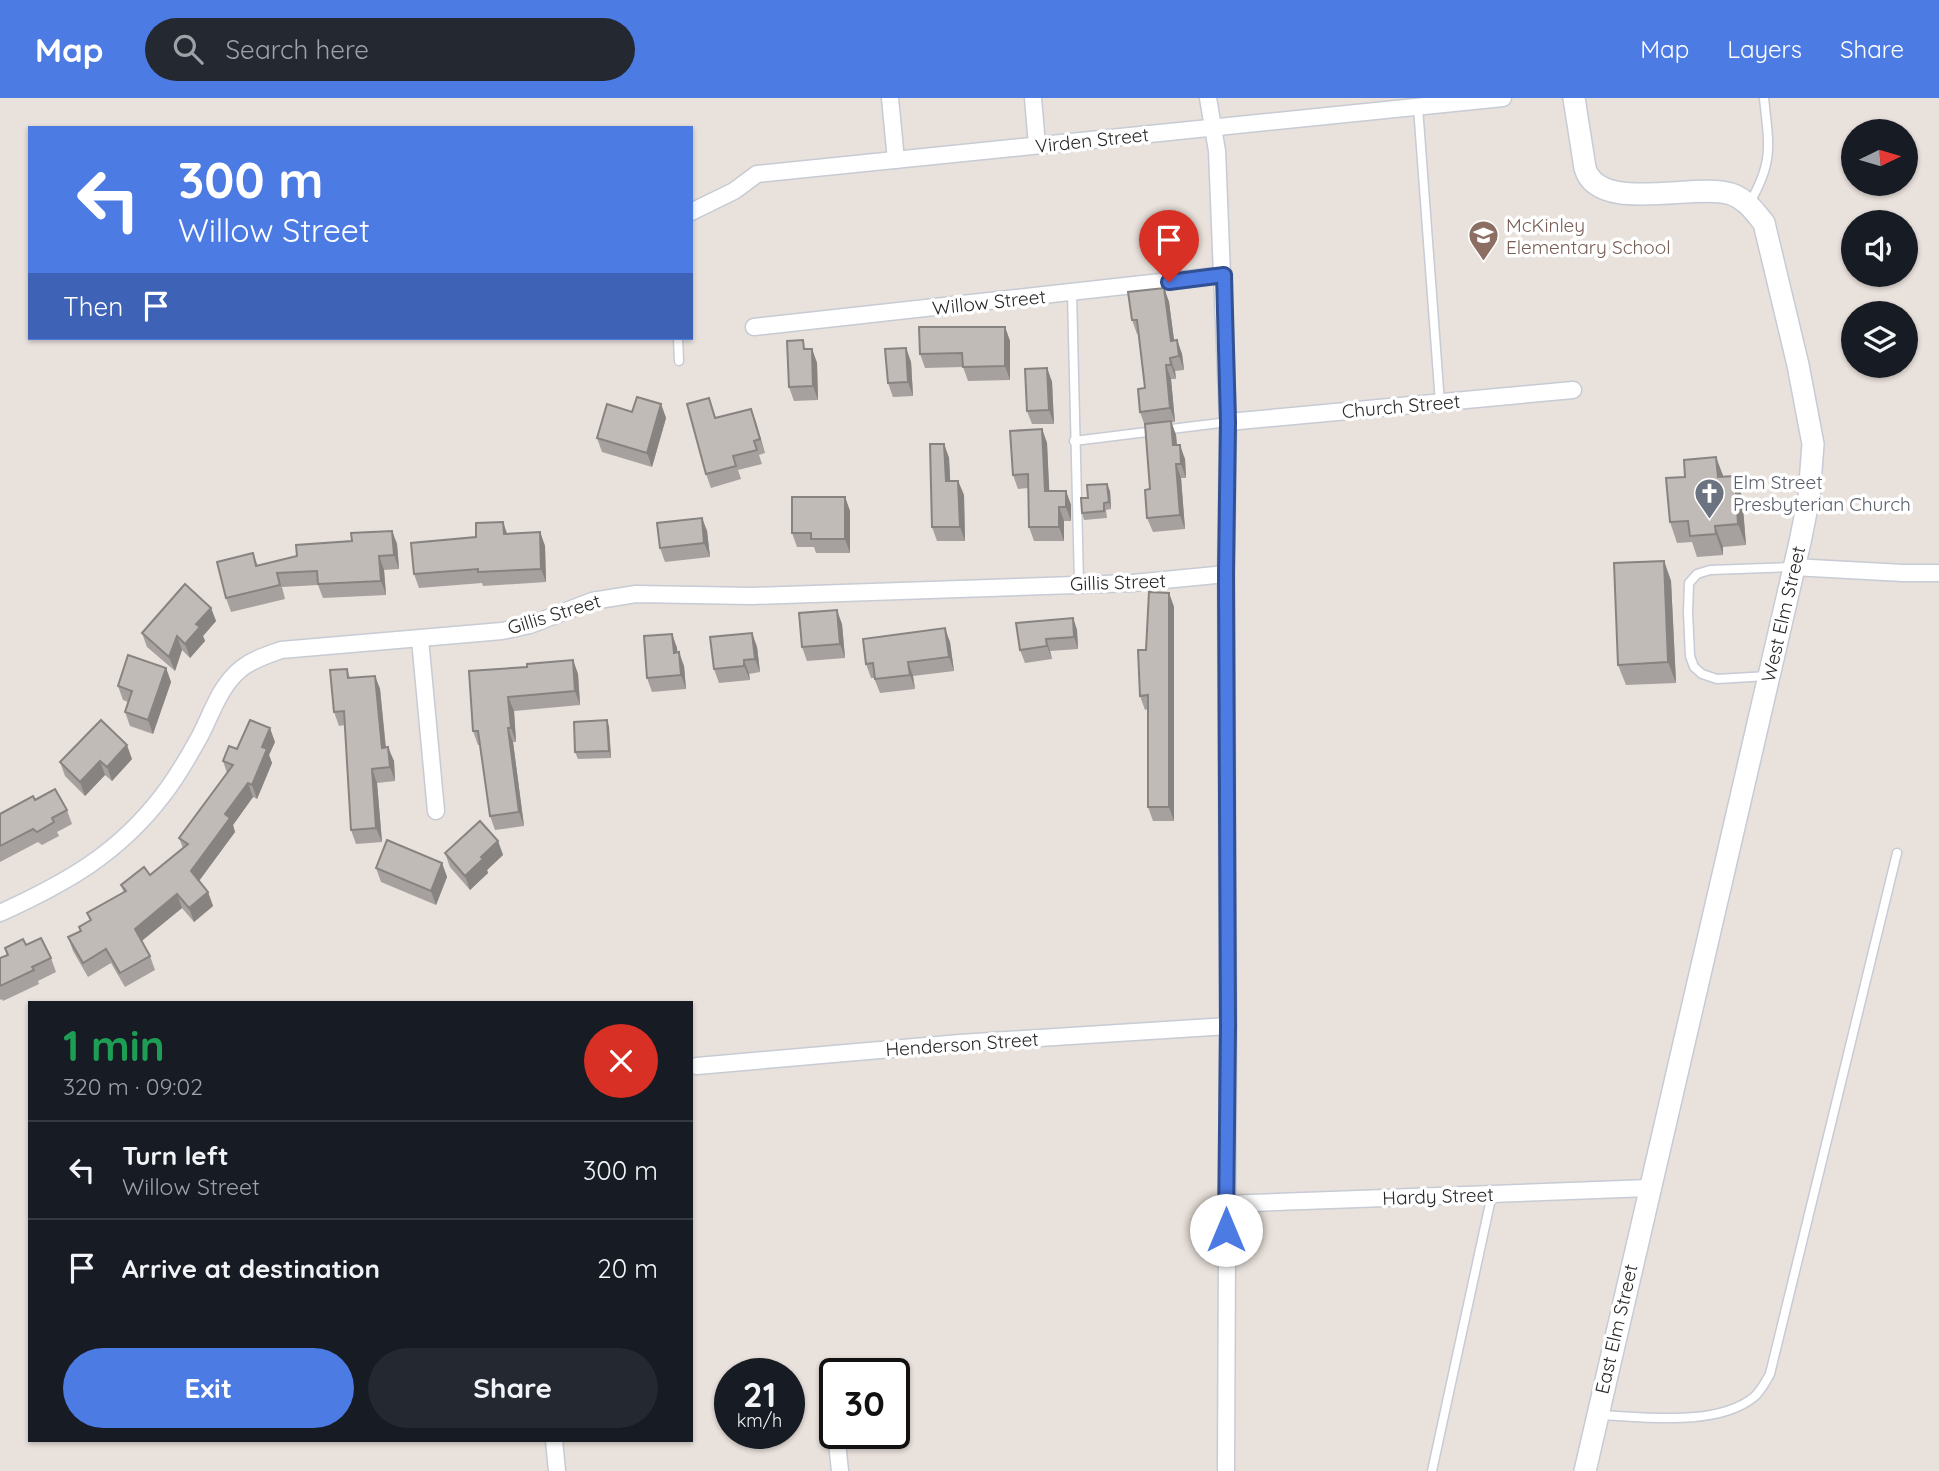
<!DOCTYPE html>
<meta charset="utf-8">
<style>
:root{--surface:#171b24;--page:#242831;--text:#f1f3f6;--muted:#9ea1a6;--line:#363941;--accent:#4d7be4}
body{margin:0;font-family:Quicksand,sans-serif;background:var(--page);color:var(--text);height:100vh;display:flex;flex-direction:column;font-size:26px;white-space:nowrap}
*{box-sizing:border-box;margin:0}
p{font-size:23px;color:var(--muted)}
.icon{flex:none;width:38px;height:38px;fill:none;stroke:currentColor;stroke-width:2;stroke-linecap:round;stroke-linejoin:round}
.map{position:relative;flex:1;overflow:hidden}
.drawer{position:absolute;left:28px;top:903px;width:665px;height:441px;display:flex;flex-direction:column;background:var(--surface);border-radius:0px;box-shadow:0 2px 5px #0004}
.drawer>*{flex:none}
.hud{position:absolute;left:28px;top:28px;width:665px;height:214px;border-radius:0px;box-shadow:0 2px 5px #0004;background:#4d7be4;color:#fff;overflow:hidden}
.needle{width:46px;rotate:85deg}
.tools{position:absolute;left:1841px;top:21px;display:grid;gap:14px}
.tools a{display:grid;place-items:center;width:77px;height:77px;border-radius:50%;background:var(--surface);box-shadow:0 2px 5px #0004;font-size:35px}
.speed{position:absolute;left:714px;top:1260px;display:flex;gap:14px;font-size:35px;font-weight:700;text-align:center}
.speed>*{display:grid;place-content:center;width:91px;height:91px;border-radius:50%;background:var(--surface);box-shadow:0 2px 5px #0004;line-height:1}
.speed small{font-size:18px;font-weight:400}
.speed .limit{border:4px solid #111;border-radius:10px;background:#fff;color:#111}
.pin{position:absolute;display:grid;place-items:center;width:60px;height:60px;color:#fff;margin:-72px -30px;border-radius:50% 50% 50% 0;rotate:-45deg;box-shadow:0 0 7px #0007}
.pin .icon{rotate:45deg}
.me{position:absolute;width:77px;margin:-38px;rotate:0deg;stroke-linejoin:round;filter:drop-shadow(0 0 5px #0008)}
.turn{display:flex;align-items:center;gap:24px;height:147px;padding:0 35px;font-size:32px}
.turn .icon{width:91px;height:91px;stroke-width:2.5}
.turn b{display:block;font-size:49px;line-height:60px}
.then{display:flex;align-items:center;height:66px;padding:0 35px;background:#0003;gap:14px;font-size:26px}
.round{display:grid;place-items:center;flex:none;width:74px;height:74px;border-radius:37px;background:var(--page)}
.summary{display:flex;align-items:center;justify-content:space-between;height:119px;padding:0 35px}
h1{font-size:42px;font-weight:700;line-height:52px;color:#1e9e55}
.primary-button{display:flex;gap:14px;margin-top:auto;padding:14px 35px}
.primary-button a{flex:1;height:80px;border-radius:42px;background:var(--accent);color:#fff;font-size:28px;font-weight:700;line-height:80px;text-align:center}
.primary-button a+a{background:var(--page);color:var(--text)}
ul{padding:0;list-style:none}
li{display:flex;align-items:center;gap:21px;height:98px;padding:0 35px;border-top:2px solid var(--line)}
li div{flex:1}
li b{display:block;font-size:26px}
li em{font-style:normal}
header{display:flex;align-items:center;gap:42px;box-sizing:border-box;height:98px;padding:0 35px;background:var(--accent);color:#fff}
header strong{font-size:33px}
nav{display:flex;gap:38px;margin-inline-start:auto;font-size:24px}
.search{width:490px;height:63px;background:var(--page);display:flex;align-items:center;gap:18px;box-sizing:border-box;padding:0 24px;border-radius:38px;color:var(--muted);font-size:26px}
.map>svg:first-child{display:block}
.lines{fill:none;stroke-linecap:round;stroke-linejoin:round}
.service-casing{stroke:#c7cbd4;stroke-width:11}
.minor-casing{stroke:#c7cbd4;stroke-width:19}
.tertiary-casing{stroke:#c7cbd4;stroke-width:24}
.service{stroke:#fff;stroke-width:8}
.minor{stroke:#fff;stroke-width:16}
.tertiary{stroke:#fff;stroke-width:21}
.wall{fill:#a6a19e}
.shaded-wall{fill:#878381}
.building{fill:#c1bbb8;stroke:#878381;stroke-width:2}
.route-casing{stroke:#325094;stroke-width:18}
.route{stroke:#4d7be4;stroke-width:12}
.labels{text-anchor:middle;stroke-width:7;stroke-linejoin:round;paint-order:stroke}
.street-label{font-size:19px;fill:#282828;stroke:#fff}
.education-label{font-size:19px;fill:#785e54;stroke:#fff;text-anchor:start}
.worship-label{font-size:19px;fill:#5b616d;stroke:#fff;text-anchor:start}
</style>
<header>
<strong>Map</strong>
<div class="search"><svg class="icon" aria-label="search" viewBox="0 0 24 24"><circle cx="10" cy="10" r="6"/><path d="M15 15l6 6"/></svg>Search here</div>
<nav><a>Map</a><a>Layers</a><a>Share</a></nav>
</header>
<div class="map">
<svg width="1939" height="1373" viewBox="0 0 1939 1373">
<rect width="100%" height="100%" fill="#e9e1db"/>
<g class="lines">
<defs>
<g id="service">
<path d="M1418,9L1440,305"/>
<path d="M1749,106C1774,63 1769,48 1764,0"/>
<path d="M1072,195L1079,485"/>
<path d="M678,240L679,263"/>
<path d="M1074,343L1228,324"/>
<path d="M1768,578L1717,581L1702,576L1694,569L1690,558L1688,514L1689,485L1697,476L1710,472L1793,469"/>
<path d="M1600,1317C1645,1319 1717,1329 1754,1299C1761,1293 1766,1283 1770,1276L1897,755"/>
<path d="M1432,1373L1492,1096"/>
</g>
<g id="minor">
<path d="M890,0L896,62"/>
<path d="M1033,0L1037,47"/>
<path d="M1208,0L1217,53L1228,324L1226,476L1228,928L1226,1373"/>
<path d="M691,114L734,93L757,76L1503,0"/>
<path d="M754,229L1224,177"/>
<path d="M1228,324L1573,292"/>
<path d="M1793,469L1903,475H1939"/>
<path d="M420,541L436,713"/>
<path d="M0,815C66,785 118,756 163,697C177,679 189,658 200,638C212,615 220,587 242,570C254,561 267,557 281,552L502,533L530,527L592,503L636,496L752,498L1133,485L1226,476"/>
<path d="M697,968L960,945L1228,928"/>
<path d="M1226,1106L1649,1090"/>
<path d="M836,1335L840,1373"/>
<path d="M554,1342L557,1373"/>
</g>
<path id="tertiary" d="M1574,0L1585,70C1598,117 1696,84 1731,96C1746,101 1754,113 1764,125L1798,267L1813,346L1809,399L1800,444L1585,1373"/>
</defs>
<use href="#service" class="service-casing"/>
<use href="#minor" class="minor-casing"/>
<use href="#tertiary" class="tertiary-casing"/>
<use href="#service" class="service"/>
<use href="#minor" class="minor"/>
<use href="#tertiary" class="tertiary"/>
</g>
<g class="wall">
<path d="M1164,190L1169,204L1174,242H1177L1182,256L1184,272L1175,273L1176,281H1171L1175,324H1171L1176,337L1177,347L1185,361L1186,380H1181L1185,431L1153,434L1147,420L1150,391L1145,328L1140,314L1145,290L1138,236H1137L1132,222Z"/>
<path d="M1005,229L1010,243V282L968,283L963,269L925,270L920,256Z"/>
<path d="M906,250L911,264L913,298L893,299L888,285Z"/>
<path d="M807,251H812L817,265L818,302L794,303L789,289Z"/>
<path d="M1047,270L1052,284L1054,326H1032L1027,313Z"/>
<path d="M661,306L666,320L652,369L602,354L597,340L632,314Z"/>
<path d="M751,311L765,355L759,357L762,366L738,372L741,381L711,390L706,376L714,314L716,320Z"/>
<path d="M1042,331L1047,345L1049,393H1066L1071,407V423H1064V443H1034L1029,429L1028,390L1018,391L1013,377Z"/>
<path d="M944,346L949,360L950,383H958L964,397L965,443H937L932,429Z"/>
<path d="M1723,378L1742,398L1746,447L1723,449V457L1697,459L1692,444L1677,445L1670,424Z"/>
<path d="M1110,393L1111,411L1106,412L1107,420L1084,422L1082,415L1088,400Z"/>
<path d="M845,399L850,413V455H816L814,449H797L792,435Z"/>
<path d="M702,420L707,433L710,459L665,464L660,450Z"/>
<path d="M392,433L397,446L399,471L384,472L386,497L323,500L318,487L282,489L285,501L231,514L226,500L253,455L258,468Z"/>
<path d="M540,434L545,448L546,484L483,488L482,485L419,490L414,476L508,436Z"/>
<path d="M1664,463L1671,483L1676,585L1626,587L1618,567Z"/>
<path d="M1169,495L1174,509V723H1153L1148,709V611L1145,612L1140,598L1146,552Z"/>
<path d="M211,510L216,523L203,538L205,543L190,560L182,552L175,573L147,549L142,535Z"/>
<path d="M1073,520L1077,532L1078,551L1050,553L1052,561L1025,565L1020,552Z"/>
<path d="M842,526L845,560L807,563L802,549Z"/>
<path d="M752,535L757,549L760,574L749,576L750,582L719,585L714,571Z"/>
<path d="M672,536L677,550V554L684,568L686,591L652,594L647,580Z"/>
<path d="M950,544L954,573L913,578L915,591L880,595L874,580H871L866,566Z"/>
<path d="M573,562L578,576L580,607L514,613L516,644H513L524,728L495,732L490,718L480,647H478L473,633L527,569Z"/>
<path d="M166,570L171,584L153,636L130,628L125,614L128,604L123,602L118,588Z"/>
<path d="M347,571L350,580L375,578L380,591L386,649L394,663L395,683L377,685L382,744L356,746L351,732L345,627L339,628L334,614Z"/>
<path d="M607,622L609,629L611,660L578,661L575,654Z"/>
<path d="M275,644L269,657L272,665L257,701L253,699L233,727L235,734L199,783L208,794L213,808L194,824L182,810L142,843L150,858L155,872L125,889L111,865L88,879L73,853L68,839L80,833L79,829L90,822L87,815L124,795L121,787L150,777L183,750L179,740L227,675L223,663L237,651Z"/>
<path d="M132,661L112,683L105,677L85,698L65,678L60,664Z"/>
<path d="M35,702L67,712L72,726L57,734L59,738L42,747L38,744L0,764V716Z"/>
<path d="M498,743L503,757L487,772L488,775L470,792L450,769L445,755Z"/>
<path d="M442,765L447,779L436,807L381,784L376,770Z"/>
<path d="M26,847L51,860L56,874L38,883L39,886L3,903L2,901L0,902V860L7,857L5,850Z"/>
</g>
<g class="shaded-wall">
<path d="M1164,190L1169,204L1176,257L1171,243Z"/>
<path d="M1005,229L1010,243V282L1005,268Z"/>
<path d="M1177,242L1182,256L1184,272L1179,258Z"/>
<path d="M906,250L911,264L913,298L908,284Z"/>
<path d="M812,251L817,265L818,302L813,288Z"/>
<path d="M1170,260L1175,273L1176,281L1171,267Z"/>
<path d="M1166,267L1171,281L1175,324L1170,310Z"/>
<path d="M1047,270L1052,284L1054,326L1049,312Z"/>
<path d="M661,306L666,320L652,369L647,355Z"/>
<path d="M751,311L756,324L765,355L760,341Z"/>
<path d="M1171,323L1176,337L1178,361L1173,347Z"/>
<path d="M1042,331L1047,345L1050,407L1045,393Z"/>
<path d="M944,346L949,360L951,397L946,383Z"/>
<path d="M1180,347L1185,361L1186,380L1181,366Z"/>
<path d="M1716,359L1724,380L1718,379Z"/>
<path d="M1176,366L1181,380L1185,431L1180,417Z"/>
<path d="M1735,378L1742,398L1746,447L1738,426Z"/>
<path d="M958,383L964,397L965,443L960,429Z"/>
<path d="M1107,386L1110,393L1111,411L1109,404Z"/>
<path d="M1066,393L1071,407V423L1066,409Z"/>
<path d="M845,399L850,413V455L845,441Z"/>
<path d="M1059,409L1064,423V443L1059,429Z"/>
<path d="M702,420L707,433L710,459L704,445Z"/>
<path d="M503,424L508,438L504,436Z"/>
<path d="M1715,428L1723,449V457L1716,436Z"/>
<path d="M392,433L397,446L399,471L394,457Z"/>
<path d="M540,434L545,448L546,484L541,471Z"/>
<path d="M379,458L384,472L386,497L381,483Z"/>
<path d="M1664,463L1671,483L1676,585L1668,564Z"/>
<path d="M1169,495L1174,509V723L1169,709Z"/>
<path d="M211,510L216,523L203,538L205,543L190,560L185,546L196,526Z"/>
<path d="M837,512L842,526L845,560L840,546Z"/>
<path d="M1073,520L1077,532L1078,551L1074,539Z"/>
<path d="M945,530L950,544L954,573L949,559Z"/>
<path d="M752,535L757,549L760,574L755,561Z"/>
<path d="M672,536L677,550L679,569L674,555Z"/>
<path d="M177,538L182,552L175,573L169,559Z"/>
<path d="M1046,541L1050,553L1052,561L1047,548Z"/>
<path d="M679,554L684,568L686,591L681,577Z"/>
<path d="M573,562L578,576L580,607L575,593Z"/>
<path d="M744,562L749,576L750,582L744,568Z"/>
<path d="M908,564L913,578L915,591L910,577Z"/>
<path d="M166,570L171,584L153,636L148,622Z"/>
<path d="M375,578L380,591L387,664L382,650Z"/>
<path d="M508,599L514,613L516,644L511,630Z"/>
<path d="M607,622L609,629L611,660L609,653Z"/>
<path d="M270,630L275,644L269,657L272,665L257,701L252,687L262,649Z"/>
<path d="M508,630L513,644L524,728L519,714Z"/>
<path d="M127,647L132,661L112,683L107,669Z"/>
<path d="M388,649L394,663L395,683L390,669Z"/>
<path d="M100,663L105,677L85,698L80,684Z"/>
<path d="M372,671L377,685L382,744L376,730Z"/>
<path d="M248,685L253,699L233,727L235,734L196,787L191,773L225,716Z"/>
<path d="M498,743L503,757L487,772L488,775L470,792L465,778L481,759Z"/>
<path d="M442,765L447,779L436,807L431,793Z"/>
<path d="M208,794L213,808L194,824L189,810Z"/>
<path d="M177,796L182,810L140,844L135,831Z"/>
</g>
<g class="building">
<path d="M1164,190L1171,243L1177,242L1179,258L1170,260L1171,267H1166L1170,310L1140,314L1138,291L1145,290L1137,222H1132L1128,194Z"/>
<path d="M919,229H1005V268L963,269L962,255L920,256Z"/>
<path d="M803,242L804,251H812L813,288L789,289L787,243Z"/>
<path d="M906,250L908,284L888,285L885,251Z"/>
<path d="M1047,270L1049,312L1027,313L1025,271Z"/>
<path d="M637,299L661,306L647,355L597,340L607,306L632,314Z"/>
<path d="M709,300L715,320L751,311L760,341L754,343L757,352L733,358L736,368L706,376L687,306Z"/>
<path d="M1171,323L1173,347H1180L1181,366H1176L1180,417L1147,420L1145,392L1150,391L1145,326Z"/>
<path d="M1042,331L1045,393H1066V409H1059V429H1029L1028,376L1013,377L1010,333Z"/>
<path d="M930,346H944L946,383H958L960,429H932Z"/>
<path d="M1716,359L1718,379L1735,378L1738,426L1715,428L1716,436L1690,438L1688,423L1670,424L1666,380L1685,379L1684,362Z"/>
<path d="M1107,386L1109,404L1104,405V413L1082,415L1081,400H1088L1087,387Z"/>
<path d="M792,399H845V441H811V435H792Z"/>
<path d="M702,420L704,445L660,450L657,425Z"/>
<path d="M503,424L504,436L540,434L541,471L478,474V471L414,476L411,445L476,439V425Z"/>
<path d="M392,433L394,457L379,458L381,483L318,486L317,473L277,475L280,487L226,500L217,464L253,455L256,468L297,458L296,447L352,443L351,435Z"/>
<path d="M1664,463L1668,564L1618,567L1614,465Z"/>
<path d="M185,486L211,510L196,526L200,529L185,546L177,538L169,559L142,535Z"/>
<path d="M1149,494L1169,495V709H1148V597L1140,598L1138,552H1146Z"/>
<path d="M837,512L840,546L802,549L799,515Z"/>
<path d="M1073,520L1074,539L1046,541L1047,548L1020,552L1016,525Z"/>
<path d="M945,530L949,559L908,564L910,577L875,581L873,565L866,566L863,541Z"/>
<path d="M752,535L755,561L744,562V568L714,571L710,539Z"/>
<path d="M672,536L674,555L679,554L681,577L647,580L644,538Z"/>
<path d="M128,557L166,570L148,622L125,614L132,593L118,588Z"/>
<path d="M573,562L575,593L508,599L511,630H508L519,714L490,718L478,633H473L469,573L527,569V566Z"/>
<path d="M347,571L348,580L375,578L382,650L388,649L390,669L372,671L376,730L351,732L344,613L334,614L330,572Z"/>
<path d="M101,622L127,647L107,669L100,663L80,684L60,664Z"/>
<path d="M250,622L270,630L262,649L267,651L252,687L248,685L225,716L230,720L191,773L208,794L189,810L177,796L135,831L150,858L120,875L106,851L83,865L68,839L81,833L79,829L91,822L87,815L126,793L121,787L144,769L150,777L188,746L179,740L233,667L223,663L229,648L237,651Z"/>
<path d="M607,622L609,653L575,654L574,624Z"/>
<path d="M55,691L67,712L52,720L54,724L37,734L33,731L0,748V716L33,698L35,702Z"/>
<path d="M480,723L498,743L481,759L483,761L465,778L445,755Z"/>
<path d="M387,742L442,765L431,793L376,770Z"/>
<path d="M41,840L51,860L32,869L34,872L0,888V860L8,857L5,850L23,841L26,847Z"/>
</g>
<g class="lines">
<defs>
<path id="route" d="M1169,184L1224,177L1228,324L1226,476L1228,928L1226,1132"/>
</defs>
<use href="#route" class="route-casing"/>
<use href="#route" class="route"/>
</g>
<defs>
<symbol id="school-pin" viewBox="-11 -11 22 30"><path d="M0 17L-7.5 6A9.5 9.5 0 1 1 7.5 6Z" fill="#8d6e63" stroke="#fff"/><path d="M0-5L7-2L0 1L-7-2ZM-4 1L0 2.5L4 1V4Q0 6-4 4Z" fill="#fff"/></symbol>
<symbol id="church-pin" viewBox="-11 -11 22 30"><path d="M0 17L-7.5 6A9.5 9.5 0 1 1 7.5 6Z" fill="#6b7280" stroke="#fff"/><path d="M-1.2-6h2.4v3.5h3.3v2.4h-3.3V6h-2.4V-.1h-3.3v-2.4h3.3Z" fill="#fff"/></symbol>
</defs>
<g fill-rule="evenodd">
<use href="#school-pin" x="1466" y="120" width="35" height="47"/>
<use href="#church-pin" x="1692" y="378" width="35" height="47"/>
</g>
<g class="labels">
<g class="street-label">
<text transform="translate(1092 42) rotate(-6)" y="7">Virden Street</text>
<text transform="translate(989 204) rotate(-6)" y="7">Willow Street</text>
<text transform="translate(1401 308) rotate(-5)" y="7">Church Street</text>
<text transform="translate(1118 484) rotate(-2)" y="7">Gillis Street</text>
<text transform="translate(554 516) rotate(-17)" y="7">Gillis Street</text>
<text transform="translate(1783 516) rotate(-77)" y="7">West Elm Street</text>
<text transform="translate(962 946) rotate(-4)" y="7">Henderson Street</text>
<text transform="translate(1438 1098) rotate(-2)" y="7">Hardy Street</text>
<text transform="translate(1616 1231) rotate(-77)" y="7">East Elm Street</text>
</g>
<g class="education-label">
<text x="1506" y="134">McKinley<tspan x="1506" dy="22">Elementary School</tspan></text>
</g>
<g class="worship-label">
<text x="1733" y="391">Elm Street<tspan x="1733" dy="22">Presbyterian Church</tspan></text>
</g>
</g>
</svg>
<div class="tools">
<a><svg class="needle" viewBox="-14 -14 28 28"><path d="M0-13l5 13h-10z" fill="#e53935"/><path d="M0 13l5-13h-10z" fill="#9ea1a6"/></svg></a>
<a><svg class="icon" aria-label="sound" viewBox="0 0 24 24"><path d="M4 9h4l5-4v14l-5-4H4zM17 9q2 3 0 6"/></svg></a>
<a><svg class="icon" aria-label="layers" viewBox="0 0 24 24"><path d="M12 4l9 5-9 5-9-5zM3 14l9 5 9-5"/></svg></a>
</div>
<div class="speed"><div>21<small>km/h</small></div><div class="limit">30</div></div>
<div class="pin" style="left:1169px;top:184px;background:#d93025"><svg class="icon" aria-label="arrive" viewBox="0 0 24 24"><path d="M6 21V4h12l-3 4 3 4H6"/></svg></div>
<svg class="me" style="left:1226px;top:1132px" viewBox="-20 -20 40 40"><circle r="19" fill="#fff"/><path d="M0-13L10 11 0 6-10 11z" fill="#4d7be4"/></svg>
<div class="hud">
<div class="turn"><svg class="icon" aria-label="left" viewBox="0 0 24 24"><path d="M17 20v-9H6M10 6l-5 5 5 5"/></svg><div><b>300 m</b>Willow Street</div></div>
<div class="then">Then<svg class="icon" aria-label="arrive" viewBox="0 0 24 24"><path d="M6 21V4h12l-3 4 3 4H6"/></svg></div>
</div>
<section class="drawer">
<div class="summary"><div><h1>1 min</h1><p>320 m · 09:02</p></div><a class="round" style="background:#d93025;color:#fff"><svg class="icon" aria-label="close" viewBox="0 0 24 24"><path d="M6 6l12 12M18 6L6 18"/></svg></a></div>
<ul>
<li><svg class="icon" aria-label="left" viewBox="0 0 24 24"><path d="M17 20v-9H6M10 6l-5 5 5 5"/></svg><div><b>Turn left</b><p>Willow Street</p></div><em>300 m</em></li>
<li><svg class="icon" aria-label="arrive" viewBox="0 0 24 24"><path d="M6 21V4h12l-3 4 3 4H6"/></svg><div><b>Arrive at destination</b></div><em>20 m</em></li>
</ul>
<div class="primary-button"><a>Exit</a><a>Share</a></div>
</section>
</div>
